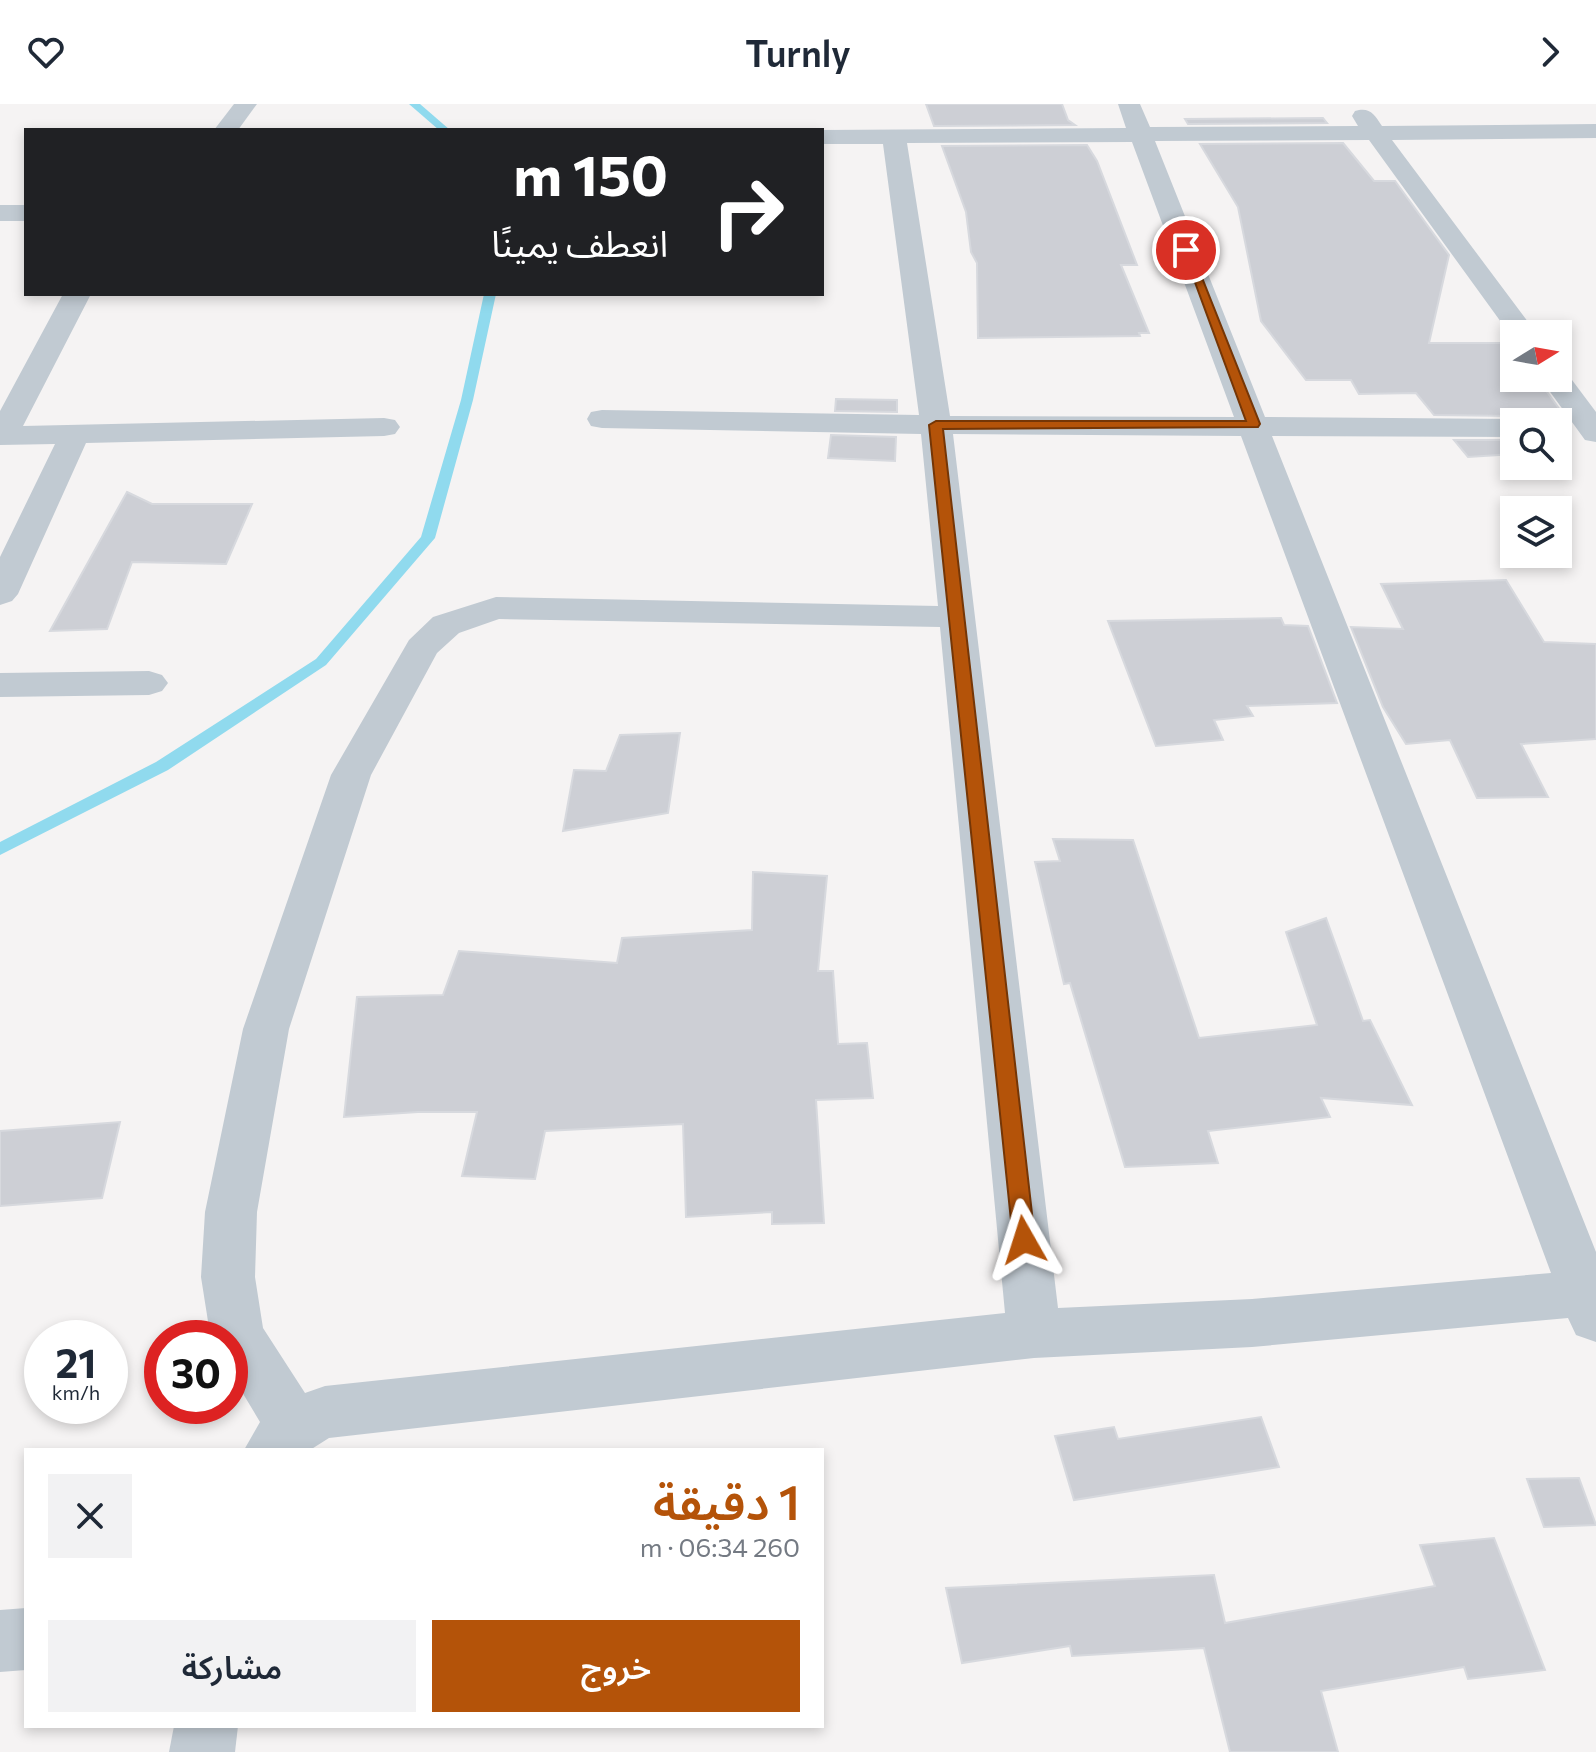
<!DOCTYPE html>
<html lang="ar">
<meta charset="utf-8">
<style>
:root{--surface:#fff;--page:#f2f2f3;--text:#1f2937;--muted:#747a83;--accent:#b45309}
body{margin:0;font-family:Commissioner,"Noto Sans Arabic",sans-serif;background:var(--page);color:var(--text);direction:rtl;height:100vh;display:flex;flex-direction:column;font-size:30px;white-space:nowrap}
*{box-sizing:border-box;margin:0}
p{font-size:26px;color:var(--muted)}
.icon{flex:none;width:44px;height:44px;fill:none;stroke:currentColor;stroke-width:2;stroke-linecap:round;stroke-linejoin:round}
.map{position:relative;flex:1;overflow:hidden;direction:ltr}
.drawer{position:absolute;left:24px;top:1344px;width:800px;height:280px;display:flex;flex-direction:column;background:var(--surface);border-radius:0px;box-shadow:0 4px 12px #0003;direction:rtl}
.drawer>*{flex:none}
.top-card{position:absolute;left:24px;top:24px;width:800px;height:168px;border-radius:0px;box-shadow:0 4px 12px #0003;direction:rtl;background:#202124;color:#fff;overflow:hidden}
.needle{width:52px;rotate:79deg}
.tools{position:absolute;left:1500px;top:216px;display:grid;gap:16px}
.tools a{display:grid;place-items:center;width:72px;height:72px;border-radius:0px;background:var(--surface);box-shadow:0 4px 12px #0003;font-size:40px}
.speed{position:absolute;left:24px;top:1216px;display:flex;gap:16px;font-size:40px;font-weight:700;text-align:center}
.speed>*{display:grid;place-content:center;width:104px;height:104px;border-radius:50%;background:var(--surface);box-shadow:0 4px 12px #0003;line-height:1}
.speed small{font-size:20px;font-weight:400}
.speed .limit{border:12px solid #d22;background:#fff;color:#111}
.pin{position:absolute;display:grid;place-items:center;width:68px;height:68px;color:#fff;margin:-34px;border:4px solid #fff;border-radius:50%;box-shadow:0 2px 8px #0007}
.me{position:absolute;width:88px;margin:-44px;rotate:354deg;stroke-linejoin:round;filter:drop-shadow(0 0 6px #0008)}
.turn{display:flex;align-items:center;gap:28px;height:168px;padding:0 24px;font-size:36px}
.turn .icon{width:104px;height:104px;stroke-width:2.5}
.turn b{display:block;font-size:56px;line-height:68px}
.round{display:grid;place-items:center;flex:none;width:84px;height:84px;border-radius:0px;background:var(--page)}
.overview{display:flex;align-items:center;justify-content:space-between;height:136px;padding:0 24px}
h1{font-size:48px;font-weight:600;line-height:60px;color:var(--accent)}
.action{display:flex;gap:16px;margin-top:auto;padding:16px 24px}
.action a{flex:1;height:92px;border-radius:0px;background:var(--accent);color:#fff;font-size:32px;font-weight:600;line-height:92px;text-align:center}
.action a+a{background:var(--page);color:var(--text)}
header{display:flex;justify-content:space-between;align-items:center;height:104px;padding:0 24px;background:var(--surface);font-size:36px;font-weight:600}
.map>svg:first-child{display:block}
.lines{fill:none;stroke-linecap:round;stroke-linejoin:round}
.stream{fill:#90daee;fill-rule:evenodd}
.building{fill:#cdcfd5;stroke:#d7d9de;stroke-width:2}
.minor{fill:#c1cad2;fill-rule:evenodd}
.route{fill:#b45309;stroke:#753606;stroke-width:2}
</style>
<header><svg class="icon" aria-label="forward" viewBox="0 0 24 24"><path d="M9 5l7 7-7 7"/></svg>Turnly<svg class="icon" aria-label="heart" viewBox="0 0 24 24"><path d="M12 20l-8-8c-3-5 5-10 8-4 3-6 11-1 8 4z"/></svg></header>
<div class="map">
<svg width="1596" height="1648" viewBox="0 0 1596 1648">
<rect width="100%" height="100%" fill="#f5f3f3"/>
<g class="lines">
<g class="stream">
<path d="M409,0H420L450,26H439Z"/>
<path d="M484,190H496L473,296L435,434L326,561L168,666L0,751V738L156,658L316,555L421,433L461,296Z"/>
</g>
</g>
<g class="building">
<path d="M926,0H1062L1068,16L1075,21L934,22Z"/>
<path d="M1323,14L1327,19L1188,20L1185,15Z"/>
<path d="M1343,39L1374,77H1395L1449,151L1429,239H1514V274H1537L1568,317L1528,318L1514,312L1434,311L1416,289L1359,290L1351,276H1306L1261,217L1238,103L1200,40Z"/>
<path d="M1087,41L1097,57L1137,161H1121L1149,229H1139L1140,232L978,234L977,159L971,148L966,108L942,42Z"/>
<path d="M836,295L897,296V308L835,307Z"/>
<path d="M831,331L896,333L895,357L828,354Z"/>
<path d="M1454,336H1514V350L1468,353Z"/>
<path d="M127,388L152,400H252L226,460L132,458L107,525L50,527Z"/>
<path d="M1506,476L1544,538L1596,540V635L1521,640L1548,693L1477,694L1450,636L1406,640L1383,603L1351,523L1403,525L1381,480Z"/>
<path d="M1281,514L1284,521L1308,522L1337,599L1247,602L1253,612L1214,616L1223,636L1156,642L1108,517Z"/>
<path d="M680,629L668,709L563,727L574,666L606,667L620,631Z"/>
<path d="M1053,735L1133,736L1199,934L1317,921L1286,828L1326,814L1363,917L1370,916L1412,1001L1321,994L1330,1013L1208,1027L1218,1059L1125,1063L1070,879L1064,880L1035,758L1060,757Z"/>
<path d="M753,768L827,772L818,867H833L838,940L867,939L873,994L816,996L824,1119L772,1120V1108L686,1113L683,1020L545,1027L535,1075L462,1072L477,1008H418L344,1013L357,893L443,891L459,847L617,859L622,834L752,826Z"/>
<path d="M120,1018L102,1094L0,1102V1027Z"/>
<path d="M1261,1313L1279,1363L1074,1396L1055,1332L1114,1323L1118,1335Z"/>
<path d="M1579,1374L1596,1421L1544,1423L1527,1375Z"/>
<path d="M1494,1434L1545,1566L1468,1575L1464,1563L1321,1587L1338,1648H1230L1204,1544L1072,1552L1070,1542L962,1559L946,1484L1214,1471L1225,1519L1435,1482L1420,1441Z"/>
</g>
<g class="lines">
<g class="minor">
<path d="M234,0H257L238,26H214Z"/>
<path d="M1118,0H1140L1150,23L1358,22L1352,12L1355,7C1370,3 1374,10 1382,22L1596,20V34L1392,36L1537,230H1514V236L1369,36L1155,37L1265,313L1514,315L1525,318H1514V333L1272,332L1596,1148V1238L1576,1231L1568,1214L1252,1243L1034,1254L329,1334L310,1346H244L260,1318L230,1268V1234H212L210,1230L201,1173L205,1108L243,925L331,671L409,536L433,513L496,493L938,502L921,330L602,324L591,322L587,315L591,308L602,306L919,311L883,40H822V26L1126,24ZM1132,38L1234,313L950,312L907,39ZM953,330L1241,332L1551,1169L1252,1195L1058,1204ZM499,515L940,523L1005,1209L325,1282L305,1289L263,1224L255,1173L257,1108L289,925L371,671L437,549L459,529Z"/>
<rect x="0" y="101" width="26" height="16"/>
<path d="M63,190H91L23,322L384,314L395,316L400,323L395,330L384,332L86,339L18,490L12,497L0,501V453L55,340L0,341V307Z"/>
<path d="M1558,266L1566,268L1596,308V338L1585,336L1540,274H1558Z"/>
<path d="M149,567L162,571L168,579L162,587L149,591L0,593V569Z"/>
<path d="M26,1504V1566L0,1568V1506Z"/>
<path d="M174,1622H238L235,1648H169Z"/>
</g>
</g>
<path class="route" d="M1182,143L1191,146L1260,320L1258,323L943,325L1035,1136L1031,1143L1024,1145L1016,1143L1013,1136L929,321L936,317H1246Z"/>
</svg>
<div class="tools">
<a><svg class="needle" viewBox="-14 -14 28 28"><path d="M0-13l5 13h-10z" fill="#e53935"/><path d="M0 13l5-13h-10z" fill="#747a83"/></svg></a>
<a><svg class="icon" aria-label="search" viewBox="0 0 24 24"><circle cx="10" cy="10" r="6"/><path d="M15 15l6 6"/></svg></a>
<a><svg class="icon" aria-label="layers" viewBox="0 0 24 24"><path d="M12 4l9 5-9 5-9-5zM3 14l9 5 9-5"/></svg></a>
</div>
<div class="speed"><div>21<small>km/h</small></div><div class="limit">30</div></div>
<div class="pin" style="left:1186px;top:146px;background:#d93025"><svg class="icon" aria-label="arrive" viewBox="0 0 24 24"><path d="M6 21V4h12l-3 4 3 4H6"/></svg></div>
<svg class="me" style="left:1024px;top:1136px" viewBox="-20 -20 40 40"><path d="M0-17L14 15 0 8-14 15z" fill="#b45309" stroke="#fff" stroke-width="4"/></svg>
<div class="top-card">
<div class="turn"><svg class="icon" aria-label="right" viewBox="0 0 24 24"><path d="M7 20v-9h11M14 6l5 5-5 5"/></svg><div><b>150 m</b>انعطف يمينًا</div></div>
</div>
<section class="drawer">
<div class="overview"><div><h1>1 دقيقة</h1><p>260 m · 06:34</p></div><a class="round"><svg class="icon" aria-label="close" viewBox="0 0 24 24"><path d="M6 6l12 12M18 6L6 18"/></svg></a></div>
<div class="action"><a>خروج</a><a>مشاركة</a></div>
</section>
</div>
